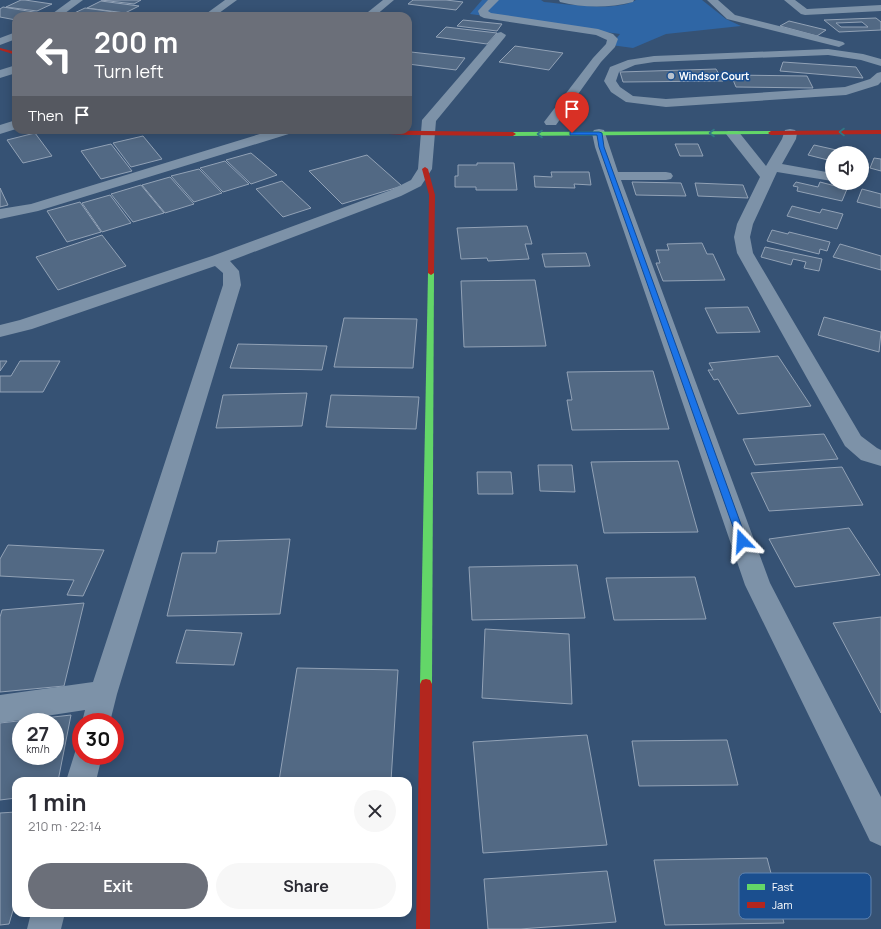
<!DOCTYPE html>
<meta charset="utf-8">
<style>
:root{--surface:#fff;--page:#f7f7f7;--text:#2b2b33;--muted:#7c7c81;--accent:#6b6f79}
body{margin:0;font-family:Manrope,sans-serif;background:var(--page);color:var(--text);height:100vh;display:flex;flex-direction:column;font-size:15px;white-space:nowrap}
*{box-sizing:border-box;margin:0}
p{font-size:13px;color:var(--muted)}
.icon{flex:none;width:22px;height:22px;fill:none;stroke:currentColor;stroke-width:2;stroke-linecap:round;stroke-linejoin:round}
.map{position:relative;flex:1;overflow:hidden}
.drawer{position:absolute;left:12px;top:777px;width:400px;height:140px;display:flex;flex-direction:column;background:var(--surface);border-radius:12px;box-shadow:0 2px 10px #0003}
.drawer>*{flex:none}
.guide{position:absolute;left:12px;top:12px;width:400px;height:122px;border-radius:12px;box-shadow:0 2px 10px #0003;background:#6b6f79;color:#fff;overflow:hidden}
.buttons{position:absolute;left:825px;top:146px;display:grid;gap:8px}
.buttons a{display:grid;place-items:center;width:44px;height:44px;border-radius:50%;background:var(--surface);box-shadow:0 2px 10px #0003;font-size:20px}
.speed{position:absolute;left:12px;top:713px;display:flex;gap:8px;font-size:20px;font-weight:700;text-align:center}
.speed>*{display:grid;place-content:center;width:52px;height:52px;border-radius:50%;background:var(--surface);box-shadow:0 2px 10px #0003;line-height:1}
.speed small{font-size:10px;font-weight:400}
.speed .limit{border:6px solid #d22;background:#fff;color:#111}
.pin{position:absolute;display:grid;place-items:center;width:34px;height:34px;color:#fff;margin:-41px -17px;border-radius:50% 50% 50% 0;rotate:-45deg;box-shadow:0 0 4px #0007}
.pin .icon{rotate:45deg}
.me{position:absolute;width:44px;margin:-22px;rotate:340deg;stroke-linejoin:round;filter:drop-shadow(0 0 3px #0008)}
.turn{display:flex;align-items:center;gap:14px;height:84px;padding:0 16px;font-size:18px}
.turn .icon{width:52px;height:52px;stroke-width:2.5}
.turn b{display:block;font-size:28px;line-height:34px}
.then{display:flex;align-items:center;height:38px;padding:0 16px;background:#0003;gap:8px;font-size:15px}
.round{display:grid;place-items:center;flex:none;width:42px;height:42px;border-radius:21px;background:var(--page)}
.overview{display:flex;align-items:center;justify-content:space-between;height:68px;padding:0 16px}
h1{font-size:24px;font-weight:700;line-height:30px}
.cta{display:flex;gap:8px;margin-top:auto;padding:8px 16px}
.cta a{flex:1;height:46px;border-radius:24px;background:var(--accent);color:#fff;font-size:16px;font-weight:700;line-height:46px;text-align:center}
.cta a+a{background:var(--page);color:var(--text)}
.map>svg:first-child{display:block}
.green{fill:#2f66a5}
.building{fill:#526984;stroke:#92a2b6;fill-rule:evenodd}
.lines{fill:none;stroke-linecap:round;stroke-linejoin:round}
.street{fill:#7d92a8;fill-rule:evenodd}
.fast{fill:#63d668;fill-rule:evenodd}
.jam{fill:#b3261e;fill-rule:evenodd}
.oneway{stroke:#317883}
.route{fill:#1a73e8;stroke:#114b97}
.poi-dot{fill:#b9c2ce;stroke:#1b4f8f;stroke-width:1.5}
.labels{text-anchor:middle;stroke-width:3;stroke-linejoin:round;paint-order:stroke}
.far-poi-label{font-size:10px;font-weight:bold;fill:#fff;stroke:#1b4f8f;text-anchor:start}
.key{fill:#1b4f8f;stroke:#5f84b1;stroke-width:1}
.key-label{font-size:11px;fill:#fff}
</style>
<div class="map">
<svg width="881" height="929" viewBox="0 0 881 929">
<rect width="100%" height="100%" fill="#365274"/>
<path class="green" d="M482,0H541L544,2C567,4 617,12 636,0H702L726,19L741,26L666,34L633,48L611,45L620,34L470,14Z"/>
<g class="building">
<path d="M21,0H25L52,4L37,11L6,7Z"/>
<path d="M101,0H141L134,4Z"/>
<path d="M413,0H446L463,2L456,10L408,4Z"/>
<path d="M101,1L139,6L125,13L87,8Z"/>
<path d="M3,7L46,14L41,16H16V20L0,17V9Z"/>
<path d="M85,8L121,13L115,16L70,15Z"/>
<path d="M876,18L881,22V30L839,32L824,20ZM862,22L868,27H841L836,23Z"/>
<path d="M463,20L502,24L497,31L457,26Z"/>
<path d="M789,21L826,30L817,36L780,26Z"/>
<path d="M446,27L497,33L487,44L436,37Z"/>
<path d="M515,46L563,53L549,70L499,62Z"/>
<path d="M411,52L465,58L456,70L408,64V55Z"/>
<path d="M783,62L856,67L863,78L780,71Z"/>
<path d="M716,69L723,81L623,82L620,72Z"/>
<path d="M731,75L807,76L813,88L736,87Z"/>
<path d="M35,133L52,156L23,163L7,140Z"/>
<path d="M143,136L162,159L131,167L113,143Z"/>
<path d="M111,144L132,171L101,179L81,151Z"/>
<path d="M675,144H698L703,156H680Z"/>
<path d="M814,145L850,153H832V161L808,155Z"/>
<path d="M251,153L277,175L251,184L226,160Z"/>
<path d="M367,155L402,186L342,204L309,171Z"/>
<path d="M874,158L881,159V171L870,168Z"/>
<path d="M225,161L249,184L223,192L200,168Z"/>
<path d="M477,163H514L517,190H476V187H455V176H458V165H477Z"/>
<path d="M199,169L222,193L194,202L171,176Z"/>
<path d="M551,172H589L591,185L574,184L575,188L535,187L534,176L552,177Z"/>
<path d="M170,177L194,204L165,213L142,185Z"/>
<path d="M282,181L311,208L283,217L256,189Z"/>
<path d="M632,182L681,183L686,196L636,195Z"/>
<path d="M796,182L818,187L820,182L847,189L842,201L797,191L798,187L793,186Z"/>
<path d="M695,183L743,185L748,198L698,196Z"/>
<path d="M141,185L164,213L133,222L111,194Z"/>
<path d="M0,188L8,205L0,207Z"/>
<path d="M862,189L881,194V208L857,202Z"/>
<path d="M110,195L131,223L102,232L82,203Z"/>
<path d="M80,202L101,232L67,242L47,211Z"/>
<path d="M792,206L820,213L822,209L843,214L837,229L787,216Z"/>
<path d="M527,226L532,244H525L529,259L488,261L487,258L461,259L457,228Z"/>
<path d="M772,230L788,234L789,232L830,242L827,251L820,249L819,254L767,241Z"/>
<path d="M102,235L126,266L58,290L36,257Z"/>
<path d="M702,243L707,254H713L725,280L663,281L656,263H660L656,250H669L667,244Z"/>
<path d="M840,244L881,256V270L833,257Z"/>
<path d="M765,247L822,259L819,271L804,268L806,262L793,259L791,265L761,257Z"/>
<path d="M586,253L590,266L545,267L542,254Z"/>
<path d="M535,280L546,346L464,347L461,281Z"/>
<path d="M748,307L760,332L717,333L705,308Z"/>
<path d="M824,317L881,332L879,352L818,335Z"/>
<path d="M344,318L417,319L413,368L334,367Z"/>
<path d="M238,344L327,346L322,370L230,368Z"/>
<path d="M778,356L811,406L738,414L718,379L714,380L708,370H713L709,363Z"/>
<path d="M0,361H7L0,371Z"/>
<path d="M20,361H60L43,392H0V376H11Z"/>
<path d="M653,371L669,429L572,430L567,400H572L567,372Z"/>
<path d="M307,393L302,426L216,428L223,395Z"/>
<path d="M331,395L419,397L416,429L326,427Z"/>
<path d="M824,434L838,459L755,465L743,439Z"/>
<path d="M678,461L698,532L604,533L591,462Z"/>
<path d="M538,465H572L575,492L540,491Z"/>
<path d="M842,467L863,505L769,511L751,473Z"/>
<path d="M477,472H511L513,494H478Z"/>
<path d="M849,528L880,575L795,587L769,539Z"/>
<path d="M290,539L280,614L167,616L182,553H216L218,541Z"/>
<path d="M8,545L104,550L83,596L67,595L74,580L0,576V559Z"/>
<path d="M577,565L585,618L472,620L469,567Z"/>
<path d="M695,577L706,619L614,620L606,578Z"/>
<path d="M84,603L64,686L0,692V617L2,610Z"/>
<path d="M881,617V713L833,623Z"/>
<path d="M485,629L569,634L572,704L482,698Z"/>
<path d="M186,630L242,633L234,665L176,663Z"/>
<path d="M297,668L398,670L391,781H279Z"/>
<path d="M71,715L58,781H16V798L0,800V723ZM21,722H55V756H21Z"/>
<path d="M587,735L607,845L483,853L473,742Z"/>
<path d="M727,740L738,785L639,786L632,741Z"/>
<path d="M16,812V900L9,924L0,925V813Z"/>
<path d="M767,858L784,923L665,925L654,860Z"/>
<path d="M607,871L616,922L520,929H488L484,879Z"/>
</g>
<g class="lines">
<g class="street">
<path d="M71,0H83L61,16H49Z"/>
<path d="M225,0H237L215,16H203Z"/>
<path d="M383,0H394L375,16H363Z"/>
<path d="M488,0H499L488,11L491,13L598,29L613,34L618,39L615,47L601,62L556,125H546L544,122L593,58L606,44L607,40L596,35L484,18L480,16L478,11Z"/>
<path d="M559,0H634L633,2C609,8 584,8 560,2Z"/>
<path d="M707,0H718L735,15L843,42L845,44L839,47L727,19Z"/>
<path d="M784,0H795L807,9L881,5V11L805,15L801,14Z"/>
<path d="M16,32V39L0,45V38Z"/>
<path d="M501,32L506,35L505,37L436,121L432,169L421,186L401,196L230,261L239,271L241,285L117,694L110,722H82L85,710L0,723V695L93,682L223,285V273L215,266L32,329L0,337V325L20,320L212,256L391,190L411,180L418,169L422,120L497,33Z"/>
<path d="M828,49L863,54L881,59V66L861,60L828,55L654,62L635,65L619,72L616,81L620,87L633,96L666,99L845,87L870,79L877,73L881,72V82L878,85L846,95L666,107L626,102L611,92L604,81L610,67L628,60L654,56Z"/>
<path d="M16,65V73L0,78V70Z"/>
<path d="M16,120V129L0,134V125Z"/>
<path d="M599,129L604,130L618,172H666L671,173L673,176L671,179L666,180H621L770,583L881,797V846L870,841L745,585L595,147L592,133L594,130Z"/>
<path d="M790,129L795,130L797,133L796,139L782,164L832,173V181L777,172L753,224L750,237L753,253L861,436L877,448L881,450V466L861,460L845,446L737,253L734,237L737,224L760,177L726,134L728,131H738L766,166L782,139L785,130Z"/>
<path d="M273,130H294L292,133L38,211L0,219V209L31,204Z"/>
<path d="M81,744V756H102L96,781H66L77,746Z"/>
<path d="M31,913H65L61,929H27Z"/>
</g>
<g class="fast">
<path d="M771,131L774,133L773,134L513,136L510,134L513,132Z"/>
<path d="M431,271L434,273L432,684L430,688L426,689L422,688L420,684L428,273Z"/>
</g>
<g class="jam">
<path d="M0,48L16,52V55L0,50Z"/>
<path d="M345,130L513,132L516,134L513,136L409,135L348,132Z"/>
<path d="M881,130V134L771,135L768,133L771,131Z"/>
<path d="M425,167L428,169L435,195L434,273L431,275L428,273L429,195L422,169Z"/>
<path d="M426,679L430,680L432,684L430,929H416L420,684L422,680Z"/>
</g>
</g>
<defs><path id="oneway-chevron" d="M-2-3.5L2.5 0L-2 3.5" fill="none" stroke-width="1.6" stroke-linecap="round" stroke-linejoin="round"/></defs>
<g class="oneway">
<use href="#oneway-chevron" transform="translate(842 132) rotate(180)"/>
<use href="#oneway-chevron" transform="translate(712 133) rotate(-180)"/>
<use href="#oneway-chevron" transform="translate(540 134) rotate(180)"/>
</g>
<path class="route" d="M570,132H599L602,133L604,147L747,541L746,544H739L738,541L599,147L597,135H570Z"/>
<circle class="poi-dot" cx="671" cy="76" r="4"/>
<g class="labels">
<g class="far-poi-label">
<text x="679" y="80">Windsor Court</text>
</g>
</g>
<rect x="739" y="873" width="132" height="46" rx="6" class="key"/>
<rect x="747" y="884" width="18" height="6" fill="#63d668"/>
<rect x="747" y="902" width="18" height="6" fill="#b3261e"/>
<g class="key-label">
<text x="772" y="891">Fast</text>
<text x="772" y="909">Jam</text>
</g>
</svg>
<div class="buttons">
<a><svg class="icon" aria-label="sound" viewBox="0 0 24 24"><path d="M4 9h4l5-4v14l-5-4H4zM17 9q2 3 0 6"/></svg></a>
</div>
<div class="speed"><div>27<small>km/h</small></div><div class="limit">30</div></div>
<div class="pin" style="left:572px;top:133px;background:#d93025"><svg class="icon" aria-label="arrive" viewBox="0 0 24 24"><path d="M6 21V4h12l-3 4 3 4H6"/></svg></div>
<svg class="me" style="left:742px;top:541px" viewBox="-20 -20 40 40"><path d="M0-17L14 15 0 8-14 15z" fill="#1a73e8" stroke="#fff" stroke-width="4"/></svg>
<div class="guide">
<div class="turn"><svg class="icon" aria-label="left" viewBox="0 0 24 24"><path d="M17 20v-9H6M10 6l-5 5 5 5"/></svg><div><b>200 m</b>Turn left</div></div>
<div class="then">Then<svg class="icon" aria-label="arrive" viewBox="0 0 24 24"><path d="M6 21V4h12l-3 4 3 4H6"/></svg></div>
</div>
<section class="drawer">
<div class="overview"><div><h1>1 min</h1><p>210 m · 22:14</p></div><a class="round"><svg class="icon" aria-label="close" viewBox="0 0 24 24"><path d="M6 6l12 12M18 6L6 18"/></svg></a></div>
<div class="cta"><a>Exit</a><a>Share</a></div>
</section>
</div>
